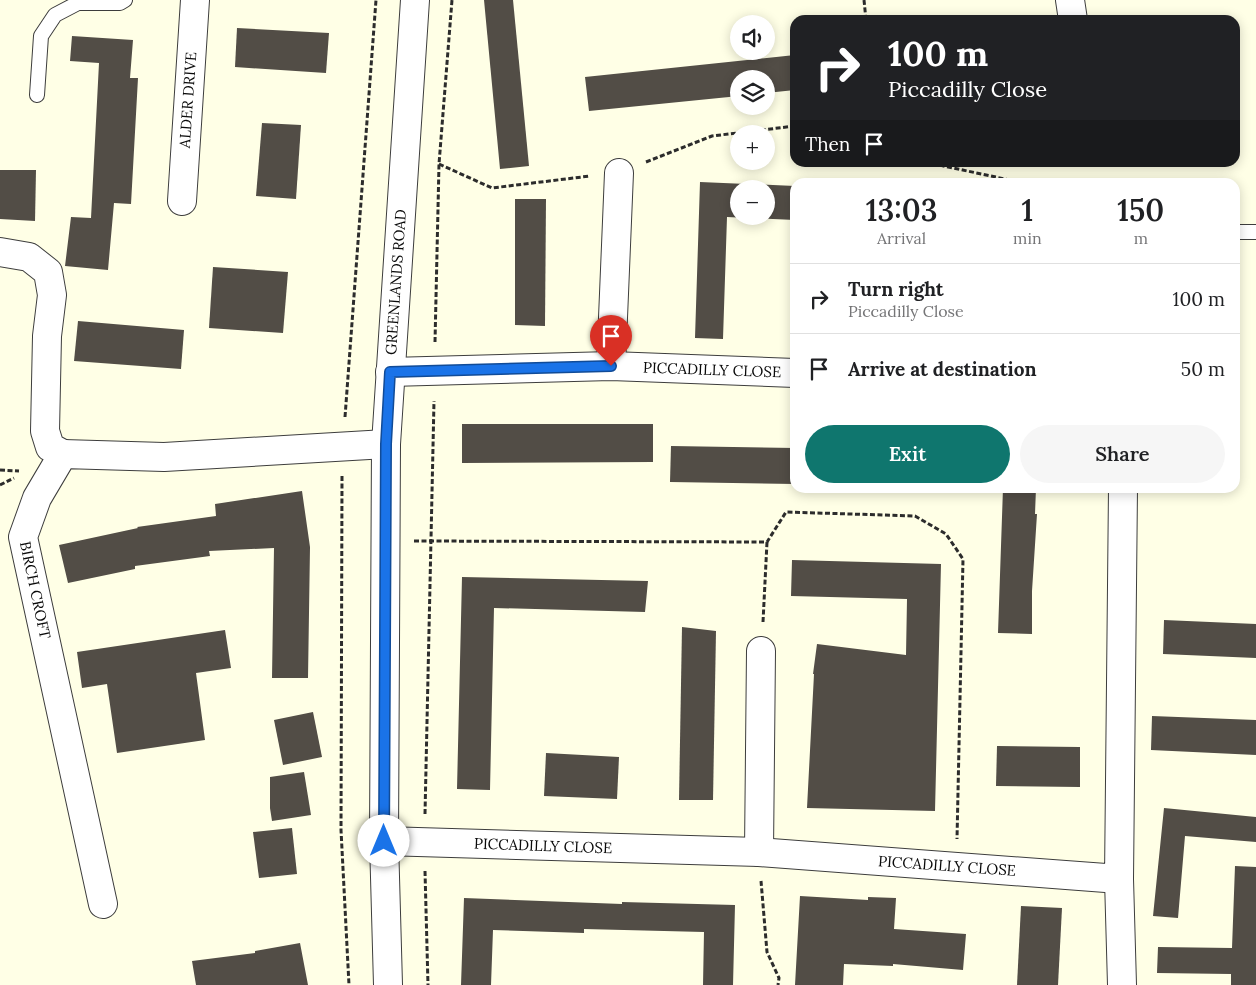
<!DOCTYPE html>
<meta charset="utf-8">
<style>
:root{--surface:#fff;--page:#f6f6f6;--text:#202124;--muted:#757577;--line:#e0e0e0;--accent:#0f766e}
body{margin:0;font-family:Lora,serif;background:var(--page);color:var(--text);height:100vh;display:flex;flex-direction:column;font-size:19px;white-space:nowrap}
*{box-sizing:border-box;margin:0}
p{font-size:16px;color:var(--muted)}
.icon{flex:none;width:28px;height:28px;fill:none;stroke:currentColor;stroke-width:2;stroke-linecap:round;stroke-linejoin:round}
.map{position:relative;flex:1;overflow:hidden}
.drawer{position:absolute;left:790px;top:178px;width:450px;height:315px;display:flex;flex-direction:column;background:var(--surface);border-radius:15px;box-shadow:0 2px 12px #0003}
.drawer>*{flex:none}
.guide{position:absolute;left:790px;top:15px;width:450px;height:152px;border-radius:15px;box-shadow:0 2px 12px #0003;background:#202124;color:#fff;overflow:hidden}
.buttons{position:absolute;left:730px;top:15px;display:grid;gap:10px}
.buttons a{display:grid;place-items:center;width:45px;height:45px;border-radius:50%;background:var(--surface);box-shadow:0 2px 12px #0003;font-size:25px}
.pin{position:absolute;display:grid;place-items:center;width:42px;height:42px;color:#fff;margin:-51px -21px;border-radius:50% 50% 50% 0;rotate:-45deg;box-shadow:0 0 5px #0007}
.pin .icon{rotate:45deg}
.me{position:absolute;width:55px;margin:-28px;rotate:0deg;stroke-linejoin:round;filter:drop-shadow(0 0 4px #0008)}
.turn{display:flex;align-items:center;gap:18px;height:105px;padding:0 15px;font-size:22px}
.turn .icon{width:65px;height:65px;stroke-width:2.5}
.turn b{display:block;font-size:35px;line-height:42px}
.then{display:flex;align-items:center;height:48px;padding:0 15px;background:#0003;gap:10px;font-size:19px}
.eta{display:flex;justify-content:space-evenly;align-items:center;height:85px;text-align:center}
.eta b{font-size:30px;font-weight:600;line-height:35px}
.primary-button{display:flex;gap:10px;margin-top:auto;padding:10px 15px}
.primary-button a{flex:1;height:58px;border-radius:30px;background:var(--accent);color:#fff;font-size:20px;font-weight:600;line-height:58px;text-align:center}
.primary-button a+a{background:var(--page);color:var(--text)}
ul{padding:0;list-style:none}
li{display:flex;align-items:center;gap:15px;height:70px;padding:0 15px;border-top:1px solid var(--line)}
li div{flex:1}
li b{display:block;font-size:19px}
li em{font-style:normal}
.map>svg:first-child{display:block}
.building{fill:#524d46;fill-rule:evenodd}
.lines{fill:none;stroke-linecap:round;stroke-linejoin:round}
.service-casing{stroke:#3d3d3d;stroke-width:16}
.minor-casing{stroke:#3d3d3d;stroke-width:30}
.tertiary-casing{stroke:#3d3d3d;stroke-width:30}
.path{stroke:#2c2c2c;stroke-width:3;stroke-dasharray:5 2.5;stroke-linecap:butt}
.service{stroke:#fff;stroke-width:14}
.minor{stroke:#fff;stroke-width:28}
.tertiary{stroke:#fff;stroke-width:28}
.route-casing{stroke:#114b97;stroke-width:12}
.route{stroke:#1a73e8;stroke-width:9}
.labels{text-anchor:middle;stroke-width:5;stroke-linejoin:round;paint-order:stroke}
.street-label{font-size:15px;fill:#0a0a0a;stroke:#fff}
</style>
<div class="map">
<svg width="1256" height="985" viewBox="0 0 1256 985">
<rect width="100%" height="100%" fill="#ffffe6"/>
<g class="building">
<path d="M484,0H513L529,166L500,169Z"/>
<path d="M237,28L329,33L326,73L235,67Z"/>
<path d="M72,36L133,40L130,78H138L131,204L114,203L108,270L65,266L71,217L91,218L99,63L70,61Z"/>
<path d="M795,55V90L766,93V79H739V96L589,111L585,77Z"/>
<path d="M262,123L301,125L296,199L256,196Z"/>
<path d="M0,170H36L35,221L0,219Z"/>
<path d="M700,182L795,186V220L727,217L723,339L695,338ZM739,189H766V216H739Z"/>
<path d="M515,199H546L545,326L515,325Z"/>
<path d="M213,267L288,272L283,333L209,328Z"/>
<path d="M78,321L184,330L181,369L74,361Z"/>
<path d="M462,424H653V462L462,463Z"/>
<path d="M671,446L795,448V484L670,482Z"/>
<path d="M1003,488H1036L1035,514H1037L1032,591V634L998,633Z"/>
<path d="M302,491L310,547L308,678H272L274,548L209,551L210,556L135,566V569L68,583L59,545L138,528L137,527L216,516L215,504Z"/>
<path d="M792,560L941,564L935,811L807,808L814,674H813L817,644L906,655L907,599L791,596Z"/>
<path d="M462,577L648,581L645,612L494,608L490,790L457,789Z"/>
<path d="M1164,620L1256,624V658L1163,654Z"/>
<path d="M682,627L716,631L713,800H679Z"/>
<path d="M225,630L231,668L196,673L205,740L117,753L107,684L82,688L77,652Z"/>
<path d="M313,712L322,757L283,765L274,720Z"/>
<path d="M1152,716L1256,720V755L1151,750Z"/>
<path d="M997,746L1080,747V787L996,786Z"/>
<path d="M546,753L619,757L617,799L544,796Z"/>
<path d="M304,772L311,815L272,821L270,808V777Z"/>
<path d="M1164,808L1256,817V842L1185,836L1178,918L1153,916Z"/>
<path d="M292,828L297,874L259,878L253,832Z"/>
<path d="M1235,866L1256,867V985H1231V974L1157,973L1158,947L1232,948Z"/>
<path d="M800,896L868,900V897L896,898L894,929L966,934L963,970L893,964V966L844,964L843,985H795Z"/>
<path d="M464,898L622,904V902L735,905L733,985H703L704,932L584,929V933L493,930L491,985H461Z"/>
<path d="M1021,906L1062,908L1058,985H1017Z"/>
<path d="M300,943L308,985H196L192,961L255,953V951Z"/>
</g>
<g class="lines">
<defs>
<g id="service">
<path d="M37,95L41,36L55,15L78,3H120L125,0"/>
<path d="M1235,232H1256"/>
</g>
<g id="minor">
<path d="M1070,0L1073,20"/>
<path d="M182,201L195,0"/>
<path d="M0,252L29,257L48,272L52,295L47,336L45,431L50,447L63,454"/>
<path d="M611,366L619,173"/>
<path d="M390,372L611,366L795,373"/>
<path d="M384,841L759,852L1119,879L1123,488"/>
<path d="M759,852L761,651"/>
<path d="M1119,879L1122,985"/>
<path d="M103,904L23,537L37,498L63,454L164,457L386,444"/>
</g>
<path id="tertiary" d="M388,985L384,841L386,444L415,0"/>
</defs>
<use href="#service" class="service-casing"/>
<use href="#minor" class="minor-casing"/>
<use href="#tertiary" class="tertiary-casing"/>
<g class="path">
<path d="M864,0L866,20"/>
<path d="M646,162L712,136L795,126"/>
<path d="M925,162L1019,182"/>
<path d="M439,164L492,188L590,176"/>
<path d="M435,342L439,164L452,0"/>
<path d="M345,417L376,0"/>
<path d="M0,470L19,471"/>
<path d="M342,476L341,830L349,985"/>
<path d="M0,485L14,478"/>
<path d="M414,541L767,542L786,512L915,516L946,534L963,559L957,839"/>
<path d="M763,622L767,542"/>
<path d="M425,814L434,401"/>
<path d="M425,871L428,985"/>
<path d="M761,881L767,952L779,978L778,985"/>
</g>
<use href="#service" class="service"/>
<use href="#minor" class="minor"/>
<use href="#tertiary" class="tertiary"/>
</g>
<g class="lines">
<defs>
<path id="route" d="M384,841L386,444L390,372L611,366"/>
</defs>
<use href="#route" class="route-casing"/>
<use href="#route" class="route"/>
</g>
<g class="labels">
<g class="street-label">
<text transform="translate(188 100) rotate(-86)" y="5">ALDER DRIVE</text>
<text transform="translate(396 282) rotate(-86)" y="5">GREENLANDS ROAD</text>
<text transform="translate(712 370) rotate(2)" y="5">PICCADILLY CLOSE</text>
<text transform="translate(35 590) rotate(78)" y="5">BIRCH CROFT</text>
<text transform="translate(543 846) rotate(2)" y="5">PICCADILLY CLOSE</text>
<text transform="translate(947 866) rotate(4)" y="5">PICCADILLY CLOSE</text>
</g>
</g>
</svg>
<div class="buttons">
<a><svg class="icon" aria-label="sound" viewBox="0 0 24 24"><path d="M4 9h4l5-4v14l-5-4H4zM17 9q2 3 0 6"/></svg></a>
<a><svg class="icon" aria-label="layers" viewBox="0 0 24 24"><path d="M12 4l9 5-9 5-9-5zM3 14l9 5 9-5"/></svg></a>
<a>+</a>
<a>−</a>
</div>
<div class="pin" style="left:611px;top:366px;background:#d93025"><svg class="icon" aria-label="arrive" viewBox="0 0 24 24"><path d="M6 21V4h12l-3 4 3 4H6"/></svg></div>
<svg class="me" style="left:384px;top:841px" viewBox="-20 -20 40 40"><circle r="19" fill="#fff"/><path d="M0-13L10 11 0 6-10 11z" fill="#1a73e8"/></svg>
<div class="guide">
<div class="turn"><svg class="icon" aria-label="right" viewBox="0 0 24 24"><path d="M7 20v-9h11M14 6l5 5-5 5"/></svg><div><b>100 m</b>Piccadilly Close</div></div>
<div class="then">Then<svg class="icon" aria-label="arrive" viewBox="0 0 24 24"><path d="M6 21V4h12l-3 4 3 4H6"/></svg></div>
</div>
<section class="drawer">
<div class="eta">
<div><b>13:03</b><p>Arrival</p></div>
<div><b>1</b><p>min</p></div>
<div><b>150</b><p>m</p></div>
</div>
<ul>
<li><svg class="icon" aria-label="right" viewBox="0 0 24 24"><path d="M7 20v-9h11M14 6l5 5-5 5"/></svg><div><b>Turn right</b><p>Piccadilly Close</p></div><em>100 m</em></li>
<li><svg class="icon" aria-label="arrive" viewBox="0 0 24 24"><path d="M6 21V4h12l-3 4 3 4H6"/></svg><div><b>Arrive at destination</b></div><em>50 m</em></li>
</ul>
<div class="primary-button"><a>Exit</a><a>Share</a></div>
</section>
</div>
